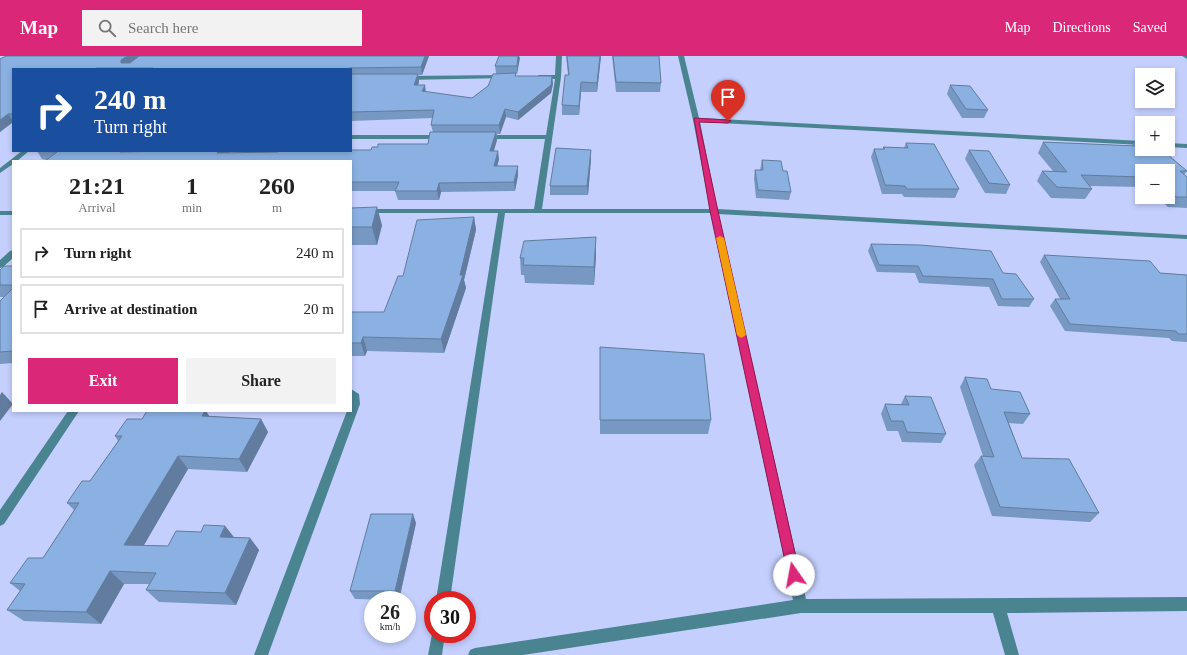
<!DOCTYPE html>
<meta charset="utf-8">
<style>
:root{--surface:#fff;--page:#f2f2f2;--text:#222;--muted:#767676;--line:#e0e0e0;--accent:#db2777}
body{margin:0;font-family:Georgia,serif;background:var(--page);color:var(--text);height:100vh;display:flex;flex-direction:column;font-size:15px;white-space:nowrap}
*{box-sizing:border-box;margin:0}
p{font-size:13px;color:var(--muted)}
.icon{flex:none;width:22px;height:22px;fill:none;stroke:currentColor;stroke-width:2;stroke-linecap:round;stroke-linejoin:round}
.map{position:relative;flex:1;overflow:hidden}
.drawer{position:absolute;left:12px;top:104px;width:340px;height:252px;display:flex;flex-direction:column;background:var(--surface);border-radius:0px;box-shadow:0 2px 6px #0003}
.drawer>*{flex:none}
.hud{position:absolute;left:12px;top:12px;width:340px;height:84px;border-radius:0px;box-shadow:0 2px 6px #0003;background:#1a4fa0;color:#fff;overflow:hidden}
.buttons{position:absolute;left:1135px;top:12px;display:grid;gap:8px}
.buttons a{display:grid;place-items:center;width:40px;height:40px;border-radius:0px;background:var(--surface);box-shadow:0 2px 6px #0003;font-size:20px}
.speed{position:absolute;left:364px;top:535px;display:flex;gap:8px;font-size:20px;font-weight:700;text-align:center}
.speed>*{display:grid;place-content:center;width:52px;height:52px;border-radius:50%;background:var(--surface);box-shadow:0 2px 6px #0003;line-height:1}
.speed small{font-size:10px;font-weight:400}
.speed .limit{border:6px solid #d22;background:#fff;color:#111}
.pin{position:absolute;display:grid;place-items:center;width:34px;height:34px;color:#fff;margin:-41px -17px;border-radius:50% 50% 50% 0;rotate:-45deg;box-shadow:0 0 4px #0007}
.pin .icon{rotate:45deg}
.me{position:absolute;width:44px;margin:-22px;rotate:348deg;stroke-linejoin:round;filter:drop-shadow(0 0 3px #0008)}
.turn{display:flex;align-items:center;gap:14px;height:84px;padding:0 16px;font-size:18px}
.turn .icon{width:52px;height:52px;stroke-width:2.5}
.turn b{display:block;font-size:28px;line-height:34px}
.eta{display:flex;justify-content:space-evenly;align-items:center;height:68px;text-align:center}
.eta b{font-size:24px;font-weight:700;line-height:28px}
.primary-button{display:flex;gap:8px;margin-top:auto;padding:8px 16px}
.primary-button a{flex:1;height:46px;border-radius:0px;background:var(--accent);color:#fff;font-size:16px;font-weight:700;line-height:46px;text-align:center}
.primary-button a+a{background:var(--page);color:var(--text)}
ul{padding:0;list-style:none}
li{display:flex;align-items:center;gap:12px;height:50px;margin:0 8px 6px;padding:0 8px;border:2px solid var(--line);border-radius:0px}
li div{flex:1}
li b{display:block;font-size:15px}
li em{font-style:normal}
header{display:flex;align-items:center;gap:24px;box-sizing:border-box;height:56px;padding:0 20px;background:var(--accent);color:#fff}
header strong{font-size:19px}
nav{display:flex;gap:22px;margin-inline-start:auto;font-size:14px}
.search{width:280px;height:36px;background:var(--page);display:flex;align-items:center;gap:10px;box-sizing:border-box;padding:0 14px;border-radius:0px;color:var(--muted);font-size:15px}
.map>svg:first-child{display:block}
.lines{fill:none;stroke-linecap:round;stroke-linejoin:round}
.minor{fill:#4a8491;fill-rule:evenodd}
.wall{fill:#7798c2}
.shaded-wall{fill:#617c9e}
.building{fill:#8ab1e2;stroke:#617c9e}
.route{fill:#db2777;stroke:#8e194d}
.slow{fill:#f59e0b}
</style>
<header>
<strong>Map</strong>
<div class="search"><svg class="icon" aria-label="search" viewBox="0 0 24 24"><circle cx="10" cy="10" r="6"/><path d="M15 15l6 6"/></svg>Search here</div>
<nav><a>Map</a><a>Directions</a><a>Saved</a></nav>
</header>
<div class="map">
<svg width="1187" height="599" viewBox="0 0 1187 599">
<rect width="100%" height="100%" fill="#c4cffd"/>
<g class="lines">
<g class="minor">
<path d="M556,0H562L561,21L542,153H710L693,64L678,0H684L699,62L1142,85V89L700,66L717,153L1187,179V183L718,158L806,543L1187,541V555L1007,557L1019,599H1005L993,557H801L523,599H468L470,594L475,592L793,544L711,157H505L450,544H436L498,157H351V153H534L545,83H483L480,81L483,79H546L555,23H539L536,21L539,19H555Z"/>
<path d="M1182,0H1187V3Z"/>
<path d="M505,19L508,21L507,22L405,24L402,22L405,20Z"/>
<path d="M351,79H443L446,81L443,83H351Z"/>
<path d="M1168,87L1187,88V92L1168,91Z"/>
<path d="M22,95H29L17,105H13V108L0,117V112Z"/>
<rect x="0" y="155" width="13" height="4"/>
<path d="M13,194V202L3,211L0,212V204L10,195Z"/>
<path d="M351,333L359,338L360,348L268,599H254L347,355H351Z"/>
<path d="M68,355H79L4,468L0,470V454Z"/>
<path d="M433,573V578H445L442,599H428Z"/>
</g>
</g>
<g class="wall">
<path d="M429,0L422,19H418L419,26L418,29L426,36L472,42L488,30L496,17L495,10L499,0H519L517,18H516V20H552L553,28L551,37L518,64L506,61L500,78H497V84L494,95L499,103L497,110L518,119L515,135L441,136L439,144H398L395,135H396H351V105L47,104L42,103L37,95L134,96L167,95H230L229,97L371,94L428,88L433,76L431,69L433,62L351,65V13H13V66L0,76V3Z"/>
<path d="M566,0H601L597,36H581L579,59H562V49L568,19Z"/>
<path d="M612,0H659L661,27L660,36H616Z"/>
<path d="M950,29L988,54L984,62H962L947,38Z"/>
<path d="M1138,80L1187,115L1184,119L1187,121V152L1168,151L1158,141H1168V115H1142V131L1090,130L1092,133L1085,143L1051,142L1037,125L1042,115H1053L1038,97L1043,86L1132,90Z"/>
<path d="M906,87L959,133L955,142L904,141L902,138H882L871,101L874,93H883V91L904,92Z"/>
<path d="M969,94L1010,129L1006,138L985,137L965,103Z"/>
<path d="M591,103L588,139H550V130Z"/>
<path d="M762,104L783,115L791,136L789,144L756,142L754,122L755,114H760Z"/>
<path d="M351,152L382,169L377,189H351Z"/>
<path d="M474,161L476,174L464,224L466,232L444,297L367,295L365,300H351V256H384L403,220Z"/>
<path d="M871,188L1003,217L1034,243L1029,251L998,250L989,231L919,227L915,217L877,216L868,195Z"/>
<path d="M596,199L594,229L525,227L524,219H521L520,202Z"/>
<path d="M1044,199L1160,217L1187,219V286L1172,285L1169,282L1065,275L1050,250L1055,243H1060L1040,206Z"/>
<path d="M13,210V307L0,308V245L4,241H0V214Z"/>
<path d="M600,291L711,364L708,378H600Z"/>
<path d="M965,321L991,333L1030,358L1023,368L1009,367L1022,402L1099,457L1090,466L992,460L974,409L981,400H983L960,331Z"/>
<path d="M905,340L946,378L941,387L902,386L898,375H887L881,358L885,348H901Z"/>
<path d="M147,355H206L209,360L261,363L268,376L247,416L188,413L144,489L168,490L201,476L225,470L234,481L250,482L259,494L236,549L159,546L146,534L149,528H124L101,568L24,565L7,554L20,535L10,527L43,502L74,454L67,447L90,425L118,385L115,380L142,363Z"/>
<path d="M416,467L399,544L355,543L350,535Z"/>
</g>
<g class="shaded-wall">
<path d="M127,0H141L125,12L121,7V4Z"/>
<path d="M425,0H429L422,19L421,11Z"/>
<path d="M518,0H519L520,2L517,18V10Z"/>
<path d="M600,0H601L597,36V27Z"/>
<path d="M418,18L419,26L415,37L414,29Z"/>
<path d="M552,20L553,28L551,37L518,64V56Z"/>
<path d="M581,26V36L579,59V50Z"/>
<path d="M425,29L426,37L422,35Z"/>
<path d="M505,53L506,61L500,78L499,69Z"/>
<path d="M8,58L13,65V66L0,76V64Z"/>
<path d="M496,76L497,84L491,103L490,95Z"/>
<path d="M591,94V103L588,139L587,130Z"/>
<path d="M121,95H135L124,105L120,96Z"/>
<path d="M219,95H230L221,105L217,97Z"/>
<path d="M498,95L499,103L495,119L494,110Z"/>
<path d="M518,110V119L515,135L514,126Z"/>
<path d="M439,127L441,136L439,144L437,135Z"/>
<path d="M377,151L382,169L377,189L372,171Z"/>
<path d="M474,161L476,174L464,224L466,232L444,297L441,283L460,219Z"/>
<path d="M596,181V199L594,229V211Z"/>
<path d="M363,281L367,295L365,300L361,287Z"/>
<path d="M2,336L13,348L0,365V339Z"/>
<path d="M205,355H206L214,368L202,360Z"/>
<path d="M261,363L268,376L247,416L239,403Z"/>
<path d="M178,400L188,413L137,501L124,489Z"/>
<path d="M413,458L416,467L399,544L395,535Z"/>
<path d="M225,470L235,483L220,481Z"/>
<path d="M250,482L259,494L236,549L225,537Z"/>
<path d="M110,515L124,528L101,568L86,556Z"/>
</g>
<g class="building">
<path d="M6,0H127L121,4V7H130L139,0H425L421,11L349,12L348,13H152L153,12H96L95,13H13V58H8L0,64V3Z"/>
<path d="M499,0H518L517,10H495Z"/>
<path d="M567,0H600L597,27L581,26L579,50L562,49L565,19H569Z"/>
<path d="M613,0H659L661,27L616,26Z"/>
<path d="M516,17L515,20H552L551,29L518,56L505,53L499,69H431L434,54L351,56V18H418L414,29H425L422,35L472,42L488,30L493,18Z"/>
<path d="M950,29L970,30L988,54L966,53Z"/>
<path d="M430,76H496L490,95H498L494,110H518L514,126L439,127L437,135H395L399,126H351V105H45L57,96L37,95H121L120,96L167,95H219L217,97L278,96V95H351V94H371L372,91H378V88H428Z"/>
<path d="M1138,80H1142V93H1161L1187,115H1180L1187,121V141H1176L1168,133V115H1142V121L1081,119L1092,133L1057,131L1042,115L1067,116L1043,86L1137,90Z"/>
<path d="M906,87L934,88L959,133H907L905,130L885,129L874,93H885L883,91L908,92Z"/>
<path d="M556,92L591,94L587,130H550Z"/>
<path d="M969,94L989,95L1010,129L989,127Z"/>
<path d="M762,104L781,105L783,115H787L791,136L758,134L755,114H763Z"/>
<path d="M377,151L372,171H351V152Z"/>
<path d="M474,161L460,219H463L441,283L363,281L361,287H351V256H384L398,220H403L417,164Z"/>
<path d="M596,181L594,211L523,209L524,202H520L524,185Z"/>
<path d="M871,188L920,189L991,195L1003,217L1016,218L1034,243H1002L993,223L923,220L918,210L879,209Z"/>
<path d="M1044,199L1150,205L1160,217L1187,219V278H1178L1176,275L1070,268L1055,243H1070Z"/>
<path d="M4,210H13V229H0V214Z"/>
<path d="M13,232V295L0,296V245Z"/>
<path d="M600,291L704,298L711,364H600Z"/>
<path d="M965,321L987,323L991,333L1020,336L1030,358L1004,356L1022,402L1069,403L1099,457L1000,451L981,400L994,401Z"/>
<path d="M905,340L931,341L946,378L907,376L903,365H891L885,348L909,349Z"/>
<path d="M147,355H205L202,360L261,363L239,403L178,400L124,489L168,490L176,475L201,476L204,469L225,470L220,481L250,482L225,537L146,534L156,517L110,515L86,556L7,554L25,528L10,527L28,502H43L79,447H67L82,425H90L122,380H115L127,363H142Z"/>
<path d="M371,458H413L395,535H350Z"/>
</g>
<path class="route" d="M694,62L728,64L731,65L728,67L699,66L718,155L800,519L798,523L794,525L790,523L788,519L710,155Z"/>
<path class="slow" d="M720,180L724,182L746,279L741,282L737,279L716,182Z"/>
</svg>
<div class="buttons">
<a><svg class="icon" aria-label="layers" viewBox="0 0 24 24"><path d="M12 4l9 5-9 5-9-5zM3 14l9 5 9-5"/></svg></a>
<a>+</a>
<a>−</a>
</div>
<div class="speed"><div>26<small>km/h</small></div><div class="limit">30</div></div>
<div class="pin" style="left:728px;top:65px;background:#d93025"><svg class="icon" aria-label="arrive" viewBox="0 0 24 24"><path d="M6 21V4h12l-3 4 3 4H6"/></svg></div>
<svg class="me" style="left:794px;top:519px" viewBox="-20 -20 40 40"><circle r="19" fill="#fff"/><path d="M0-13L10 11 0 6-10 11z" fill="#db2777"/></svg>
<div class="hud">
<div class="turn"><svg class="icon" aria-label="right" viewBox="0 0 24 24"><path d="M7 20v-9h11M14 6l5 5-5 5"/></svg><div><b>240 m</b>Turn right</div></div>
</div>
<section class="drawer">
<div class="eta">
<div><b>21:21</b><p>Arrival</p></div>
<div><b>1</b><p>min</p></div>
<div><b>260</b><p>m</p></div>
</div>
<ul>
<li><svg class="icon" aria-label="right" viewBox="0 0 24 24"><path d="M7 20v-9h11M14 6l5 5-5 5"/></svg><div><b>Turn right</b></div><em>240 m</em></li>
<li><svg class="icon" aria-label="arrive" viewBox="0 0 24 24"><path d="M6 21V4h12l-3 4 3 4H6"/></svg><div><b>Arrive at destination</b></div><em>20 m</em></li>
</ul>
<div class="primary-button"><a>Exit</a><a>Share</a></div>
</section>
</div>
